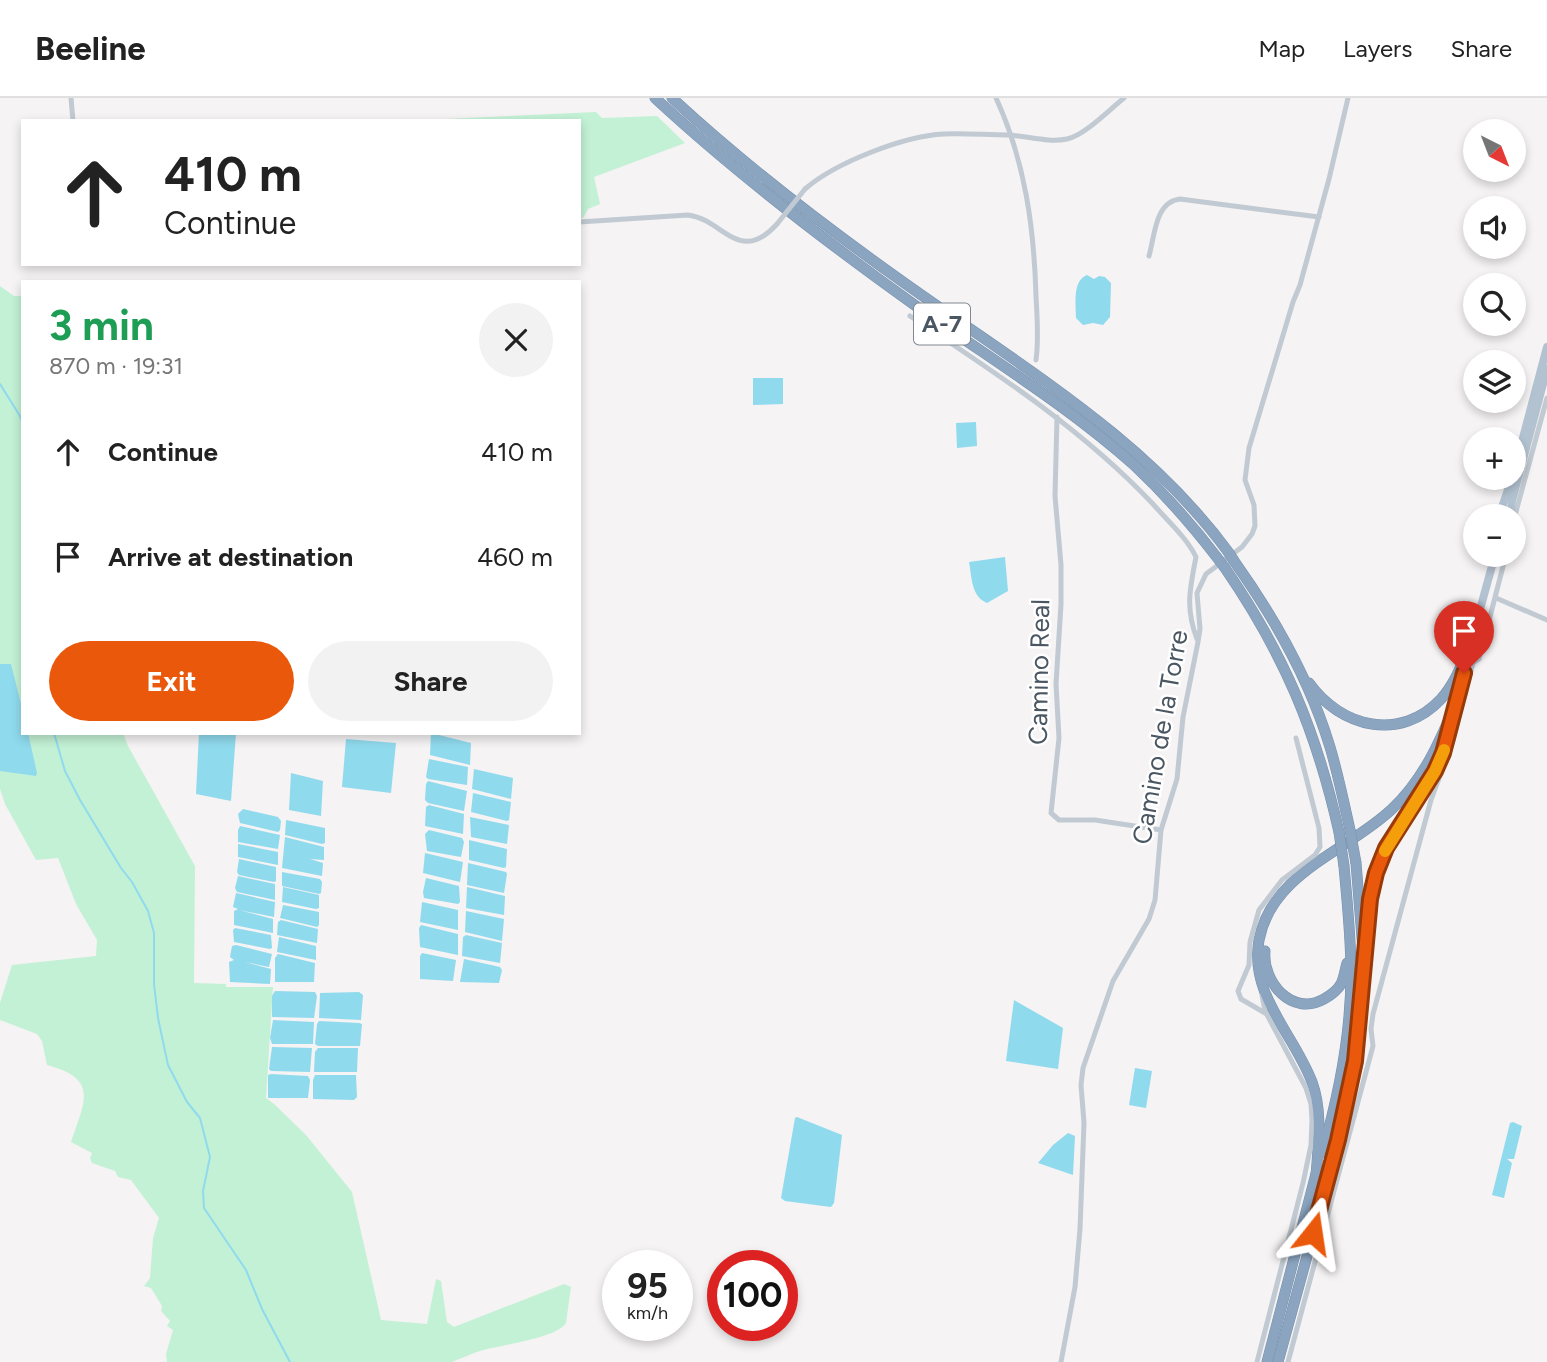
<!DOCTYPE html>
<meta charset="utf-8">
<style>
:root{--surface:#fff;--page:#f2f2f2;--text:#222;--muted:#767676;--line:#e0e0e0;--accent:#ea580c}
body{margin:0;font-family:Figtree,sans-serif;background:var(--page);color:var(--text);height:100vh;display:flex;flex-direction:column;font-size:26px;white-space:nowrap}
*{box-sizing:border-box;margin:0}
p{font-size:23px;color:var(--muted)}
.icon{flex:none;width:38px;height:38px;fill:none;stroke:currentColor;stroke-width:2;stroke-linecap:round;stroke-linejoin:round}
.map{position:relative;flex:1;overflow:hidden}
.side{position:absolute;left:21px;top:182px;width:560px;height:455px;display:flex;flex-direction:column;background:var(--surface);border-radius:0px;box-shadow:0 4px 10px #0003}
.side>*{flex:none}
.guide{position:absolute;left:21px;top:21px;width:560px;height:147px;border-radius:0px;box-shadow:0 4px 10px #0003;background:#fff;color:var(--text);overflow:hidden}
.needle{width:46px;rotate:138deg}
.controls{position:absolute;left:1463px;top:21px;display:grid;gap:14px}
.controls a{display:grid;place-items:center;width:63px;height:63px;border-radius:50%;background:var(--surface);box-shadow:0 4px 10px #0003;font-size:35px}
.speed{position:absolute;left:602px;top:1152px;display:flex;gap:14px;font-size:35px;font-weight:700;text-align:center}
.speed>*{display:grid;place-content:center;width:91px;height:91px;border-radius:50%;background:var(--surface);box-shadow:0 4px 10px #0003;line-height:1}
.speed small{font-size:18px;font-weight:400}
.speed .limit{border:10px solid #d22;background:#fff;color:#111}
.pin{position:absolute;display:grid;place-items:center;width:60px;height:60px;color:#fff;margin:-72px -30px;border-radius:50% 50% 50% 0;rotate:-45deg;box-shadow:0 0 7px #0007}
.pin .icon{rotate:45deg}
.me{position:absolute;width:77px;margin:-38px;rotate:15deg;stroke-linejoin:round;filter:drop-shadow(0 0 5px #0008)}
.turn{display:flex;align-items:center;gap:24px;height:147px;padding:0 28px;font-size:32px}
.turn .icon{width:91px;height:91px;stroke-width:2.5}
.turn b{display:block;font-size:49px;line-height:60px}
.round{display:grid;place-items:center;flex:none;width:74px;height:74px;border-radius:37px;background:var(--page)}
.headline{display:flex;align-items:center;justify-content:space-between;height:119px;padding:0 28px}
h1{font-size:42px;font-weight:700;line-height:52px;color:#1e9e55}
.cta{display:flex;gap:14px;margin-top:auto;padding:14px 28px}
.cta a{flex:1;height:80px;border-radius:42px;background:var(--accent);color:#fff;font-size:28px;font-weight:700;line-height:80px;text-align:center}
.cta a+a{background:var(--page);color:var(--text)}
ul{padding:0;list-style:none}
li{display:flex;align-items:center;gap:21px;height:105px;padding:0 28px}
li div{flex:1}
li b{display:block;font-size:26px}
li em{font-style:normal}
header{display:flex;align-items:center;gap:42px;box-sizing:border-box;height:98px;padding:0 35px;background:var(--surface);border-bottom:2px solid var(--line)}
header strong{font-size:33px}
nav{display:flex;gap:38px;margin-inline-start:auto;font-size:24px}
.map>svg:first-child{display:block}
.green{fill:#c3f1d5}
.water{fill:#90daee}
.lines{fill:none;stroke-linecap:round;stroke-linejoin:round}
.stream{stroke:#90daee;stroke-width:2}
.motorway-casing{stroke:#7690ad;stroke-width:11}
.minor{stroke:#c1cad2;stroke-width:5}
.primary{stroke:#b3c2d1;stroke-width:8}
.motorway{stroke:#8ba5c1;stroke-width:10}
.motorway-bridge-casing{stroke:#7690ad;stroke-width:11;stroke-linecap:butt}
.minor-bridge{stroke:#c1cad2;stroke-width:5}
.motorway-bridge{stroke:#8ba5c1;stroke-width:10}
.route-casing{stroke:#983908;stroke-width:18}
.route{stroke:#ea580c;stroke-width:12}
.slow{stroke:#f59e0b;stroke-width:12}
.labels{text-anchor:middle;stroke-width:5;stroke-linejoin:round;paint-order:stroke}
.shield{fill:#fff;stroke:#808990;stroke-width:2}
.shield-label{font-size:24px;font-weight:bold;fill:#4a5661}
.street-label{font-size:26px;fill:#4a5661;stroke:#fff}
</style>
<header>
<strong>Beeline</strong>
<nav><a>Map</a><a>Layers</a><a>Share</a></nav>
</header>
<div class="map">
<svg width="1547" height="1264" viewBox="0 0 1547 1264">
<rect width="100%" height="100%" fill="#f5f3f3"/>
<g class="green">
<path d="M596,14L602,20L657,18L685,45L594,79L600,106L588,111L583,120H579V23H400Z"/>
<path d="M0,188L14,198H23V635H123L128,648L195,768L194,885L226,886V889H273L266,1000L274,1006L306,1037L352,1094L381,1222L427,1226L436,1181L441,1183L447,1224L454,1229L564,1186L571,1189L566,1225C557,1240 501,1247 483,1252C473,1255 462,1260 452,1264H167L166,1256L173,1232L167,1228L170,1223L161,1213L162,1208L151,1190L144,1188L150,1180L153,1140L159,1120L131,1082L118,1079L115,1073L92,1065L90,1060L92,1055L71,1044C84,1004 100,981 47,967L42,943L37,936L0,922V905L12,867L96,858L97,842L76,806L58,760L36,762L5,706L0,691Z"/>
</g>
<g class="water">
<path d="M1087,177L1094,181L1099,178L1105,179L1111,185L1110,219L1103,227L1093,225L1083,227L1076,220C1076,206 1072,183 1087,177Z"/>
<path d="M753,280H783V306L753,307Z"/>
<path d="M976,324L977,348L957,350L956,325Z"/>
<path d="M1005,459L1008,493L987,505C971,498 972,480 969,464Z"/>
<path d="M0,566H11L23,614V635H28L37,675L36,678L0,673Z"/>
<path d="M199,635H236L231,703L196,696Z"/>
<path d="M431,635L471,645L470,667L430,657Z"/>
<path d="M346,641L396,645L391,695L342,689Z"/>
<path d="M429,661L468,669L467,687L428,681L426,679Z"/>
<path d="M474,671L513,680L511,701L472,691Z"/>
<path d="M291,675L323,683L321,718L289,712Z"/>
<path d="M428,683L467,693L464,713L428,705L425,702L426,686Z"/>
<path d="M473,695L511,704L509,722L507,723L471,714Z"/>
<path d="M429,707L464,716L463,736L425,728L426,709Z"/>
<path d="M243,711L278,719L281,723L280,732L278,734L240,725L238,716Z"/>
<path d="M470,719L509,727L507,746L471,739Z"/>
<path d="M286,722L325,730V745L322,746L285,737Z"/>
<path d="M240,728L280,737L278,751L238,744V732Z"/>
<path d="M429,732L462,740L464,744L461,759L427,753L425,736Z"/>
<path d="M285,739L324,749V762L310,761L323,765L322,778L282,770Z"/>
<path d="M469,742L507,751L506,769L504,770L469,762Z"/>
<path d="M238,746L278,754V767L238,759Z"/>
<path d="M425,755L463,764L460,784L423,775Z"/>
<path d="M239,761L276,769V783L274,784L239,777L237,774Z"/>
<path d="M468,765L506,774L507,776L504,795L467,787Z"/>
<path d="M282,774L320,781L322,784L321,795L319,796L282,788Z"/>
<path d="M238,778L275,786V802L237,794L235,790Z"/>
<path d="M426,780L459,788L460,804L458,806L424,800L423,794Z"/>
<path d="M283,789L319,797V810L316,811L282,804Z"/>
<path d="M467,789L505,798L504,817L466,810Z"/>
<path d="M236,795L275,804L274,819L239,812L273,821V835L234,827V813L238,811L233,809Z"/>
<path d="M422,804L458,812V832L420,824Z"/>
<path d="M283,807L319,814V827L317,829L280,820Z"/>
<path d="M466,813L504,821L502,843L465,834Z"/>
<path d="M281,822L318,831L317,845L277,837L278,824Z"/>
<path d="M421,827L458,836V857L420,849L419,830Z"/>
<path d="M235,830L271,837L272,850L270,851L234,844L233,832Z"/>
<path d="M466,837L502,845L500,865L462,858L463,839Z"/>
<path d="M279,839L316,848V862L277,854Z"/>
<path d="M236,847L272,856L269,869L245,864L271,871L270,886L230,884L229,864L234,862L230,859L232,848Z"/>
<path d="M422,855L456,862L453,883L420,881V858Z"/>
<path d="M278,856L315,865L314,884H275V860Z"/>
<path d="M464,861L500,869L502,872L499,885L460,884Z"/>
<path d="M275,893L315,894L317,898L314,920L272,919V898Z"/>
<path d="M359,894L363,897L361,922L319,920L320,895Z"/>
<path d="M1014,902L1063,930L1058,971L1006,963Z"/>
<path d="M273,922L314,924L313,946H272L270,940Z"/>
<path d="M319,923L359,925L362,926L360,948H318L315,946L317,926Z"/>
<path d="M272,949L312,950L310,974L271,973L269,971Z"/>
<path d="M318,950H358L357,974H314L315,954Z"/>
<path d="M1135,970L1152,973L1146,1010L1129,1007Z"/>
<path d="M271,976L308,978L310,982L308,1000H268V977Z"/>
<path d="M315,977H356L357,999L354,1002L313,1001V982Z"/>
<path d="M797,1019L842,1037L834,1105L831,1109L785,1103L781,1100L795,1020Z"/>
<path d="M1513,1024L1522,1028L1514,1061H1507L1512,1065L1504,1100L1492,1097L1510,1025Z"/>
<path d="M1068,1035L1075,1038L1073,1077L1038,1065L1053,1047Z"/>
</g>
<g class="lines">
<g class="stream">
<path d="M0,286L20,318L23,327"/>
<path d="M23,481V482"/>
<path d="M54,635L65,673L80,702L121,770L132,784L148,813L154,835V886L158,920L168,967L187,1004L200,1020L210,1059L203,1093L204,1110L246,1172L262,1211L290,1264"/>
</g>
<defs>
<g id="motorway">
<path d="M655,0C737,76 825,143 916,208C989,260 1067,307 1134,367C1165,396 1193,428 1219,462"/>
<path d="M672,0C756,78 849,147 943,212C1046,284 1154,352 1229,455"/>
<path d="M1234,463C1274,519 1310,583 1330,649C1338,676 1344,705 1350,732"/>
<path d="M1225,470C1284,556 1316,632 1339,734"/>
<path d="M1309,585C1341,630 1401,644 1441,601C1456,584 1463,563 1472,543"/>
<path d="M1456,608L1468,559"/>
<path d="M1367,836C1370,806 1373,778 1386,751C1405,711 1437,679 1448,636"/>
<path d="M1265,853C1262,884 1292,919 1324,901C1331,897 1337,893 1341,886C1344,880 1345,872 1347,865"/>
<path d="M1322,1055C1339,997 1351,935 1351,875C1351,839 1347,803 1344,768"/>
<path d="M1316,1079C1318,1047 1323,1014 1312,984C1294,936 1249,897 1259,842C1272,774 1348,753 1392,711C1424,681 1440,643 1457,603"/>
<path d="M1267,1264L1317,1072"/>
<path d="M1278,1264L1332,1067L1355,963L1364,864L1356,765"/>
</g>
</defs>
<use href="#motorway" class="motorway-casing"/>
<g class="minor">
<path d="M71,0L73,23"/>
<path d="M996,0C1025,63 1034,129 1036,198C1037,219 1039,241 1036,262"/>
<path d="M805,91C835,65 903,38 944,36C965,35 987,37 1008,37C1028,38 1048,45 1067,41C1085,37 1110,11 1124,0"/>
<path d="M579,124L688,117C723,121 739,168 777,126"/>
<path d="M1149,158C1155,137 1155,104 1180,101L1319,119"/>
<path d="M910,218C996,275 1081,330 1152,405C1166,421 1187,440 1196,459C1190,490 1185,510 1197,541"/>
<path d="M1057,319L1055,398L1061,467V506L1056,586L1059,640L1051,715L1059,722H1095L1161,732"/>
<path d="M1514,421L1547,300"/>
<path d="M1496,500L1547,522"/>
<path d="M1265,915L1241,901L1238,893L1249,867L1250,844L1259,812L1282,782L1315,757L1320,749L1319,730L1296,640"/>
<path d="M1061,1264L1075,1189L1080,1131L1084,1025L1081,987L1083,970L1113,883L1149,821L1155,802L1161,732L1177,681L1183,619L1198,544L1200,531L1197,495L1206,476L1242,449L1252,436L1255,428L1254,407L1245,382L1249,350L1293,204L1300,187L1329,81L1348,0"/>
<path d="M1257,1264L1303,1085L1311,1047L1312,1022L1311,1006L1306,990L1265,913L1262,897"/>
<path d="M1288,1264L1373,948L1371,931L1373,916L1431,702L1453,643L1473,565L1479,561L1506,457"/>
</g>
<g class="primary">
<path d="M1514,374L1547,249"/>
<path d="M1500,415L1512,380"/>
<path d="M1510,418L1512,403L1547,271"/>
<path d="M1470,548L1495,457"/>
</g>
<use href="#motorway" class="motorway"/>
<defs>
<g id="motorway-bridge">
<path d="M1229,455L1234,463"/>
<path d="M1219,462L1225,470"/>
<path d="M1350,732L1356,765"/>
<path d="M1339,734L1344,768"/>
</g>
</defs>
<use href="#motorway-bridge" class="motorway-bridge-casing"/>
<path class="minor-bridge" d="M777,126L805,91"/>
<use href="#motorway-bridge" class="motorway-bridge"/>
</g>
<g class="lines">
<defs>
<path id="route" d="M1313,1135L1338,1042L1355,963L1370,801L1376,775L1386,750L1435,673L1443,655L1464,575"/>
</defs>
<use href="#route" class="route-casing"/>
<use href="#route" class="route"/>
<path class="slow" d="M1385,753L1435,673L1444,652"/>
</g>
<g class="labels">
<rect class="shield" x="914" y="205.5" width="56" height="41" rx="5"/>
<g class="shield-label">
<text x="942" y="234">A-7</text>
</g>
<g class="street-label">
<text transform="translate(1039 574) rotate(-89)" y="9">Camino Real</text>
<text transform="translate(1160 639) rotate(-80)" y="9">Camino de la Torre</text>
</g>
</g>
</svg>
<div class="controls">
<a><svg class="needle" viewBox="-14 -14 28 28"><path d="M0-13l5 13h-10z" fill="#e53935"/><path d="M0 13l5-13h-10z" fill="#767676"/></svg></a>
<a><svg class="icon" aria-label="sound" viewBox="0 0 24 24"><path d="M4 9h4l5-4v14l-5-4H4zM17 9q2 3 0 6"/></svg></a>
<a><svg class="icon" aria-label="search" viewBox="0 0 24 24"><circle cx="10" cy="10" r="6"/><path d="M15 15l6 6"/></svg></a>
<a><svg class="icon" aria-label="layers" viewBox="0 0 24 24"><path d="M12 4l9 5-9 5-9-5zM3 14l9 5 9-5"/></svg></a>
<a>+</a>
<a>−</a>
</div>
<div class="speed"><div>95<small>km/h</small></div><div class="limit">100</div></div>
<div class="pin" style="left:1464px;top:575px;background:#d93025"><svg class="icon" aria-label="arrive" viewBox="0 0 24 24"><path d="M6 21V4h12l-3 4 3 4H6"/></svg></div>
<svg class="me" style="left:1313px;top:1135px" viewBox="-20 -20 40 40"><path d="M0-17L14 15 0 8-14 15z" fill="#ea580c" stroke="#fff" stroke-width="4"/></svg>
<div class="guide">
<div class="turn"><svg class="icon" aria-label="ahead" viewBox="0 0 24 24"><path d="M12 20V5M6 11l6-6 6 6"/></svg><div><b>410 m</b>Continue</div></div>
</div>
<section class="side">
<div class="headline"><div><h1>3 min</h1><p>870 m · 19:31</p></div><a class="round"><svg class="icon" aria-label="close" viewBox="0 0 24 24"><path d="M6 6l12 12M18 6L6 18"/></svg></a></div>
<ul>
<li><svg class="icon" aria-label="ahead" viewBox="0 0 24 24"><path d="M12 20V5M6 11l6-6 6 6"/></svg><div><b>Continue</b></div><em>410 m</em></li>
<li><svg class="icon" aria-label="arrive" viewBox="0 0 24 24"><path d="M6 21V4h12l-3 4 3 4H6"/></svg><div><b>Arrive at destination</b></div><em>460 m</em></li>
</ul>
<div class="cta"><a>Exit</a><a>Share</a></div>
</section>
</div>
